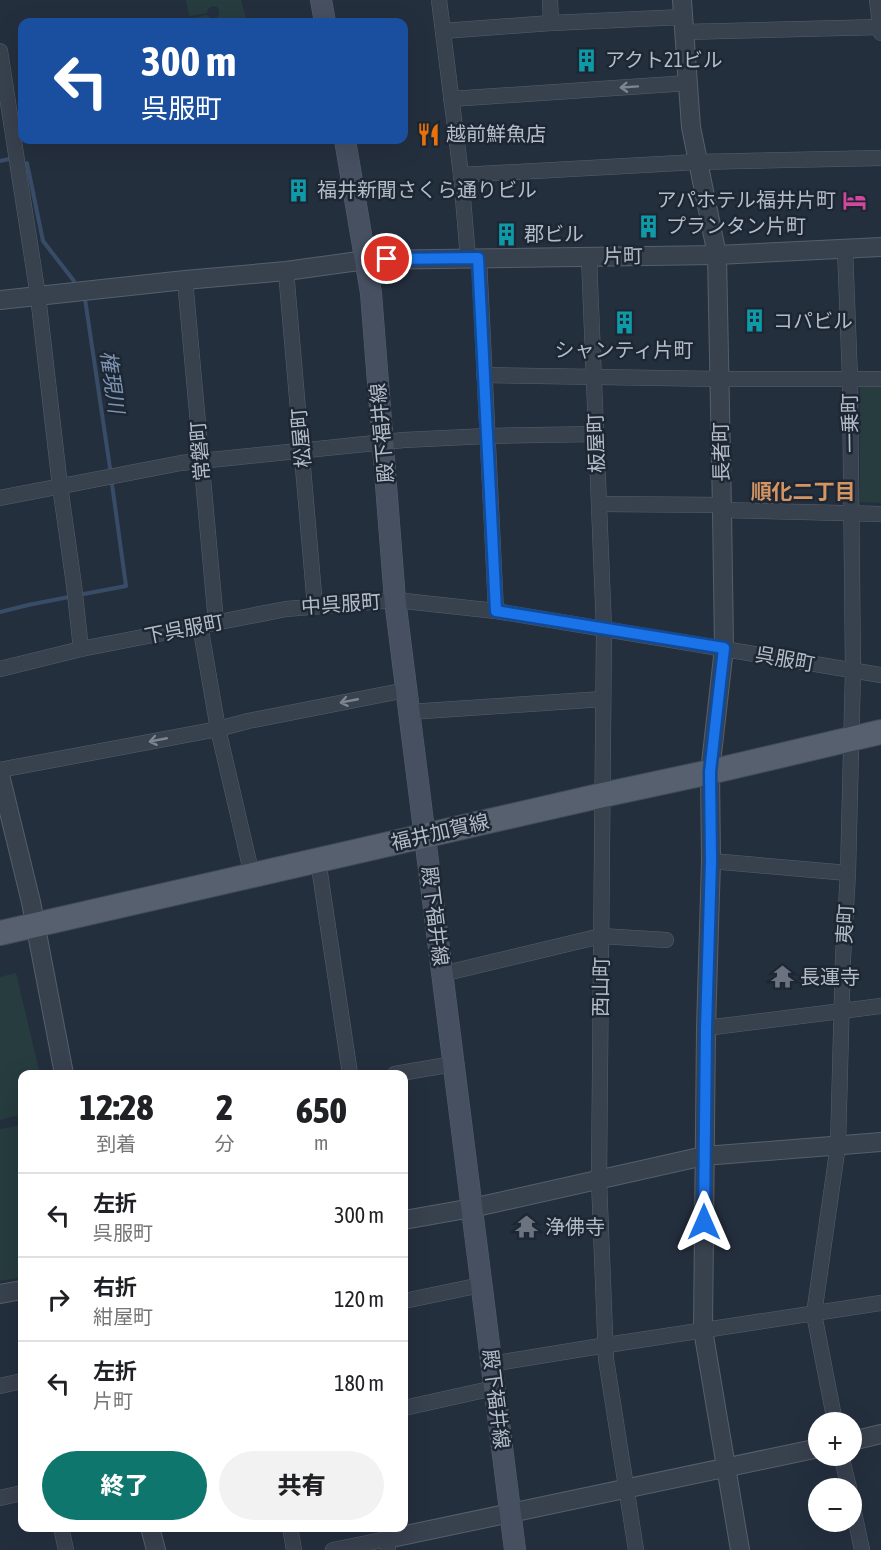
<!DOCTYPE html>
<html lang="ja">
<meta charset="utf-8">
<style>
:root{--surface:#fff;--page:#f2f2f2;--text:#202124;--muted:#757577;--line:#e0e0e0;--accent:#0f766e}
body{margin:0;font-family:"Asap Condensed","Noto Sans JP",sans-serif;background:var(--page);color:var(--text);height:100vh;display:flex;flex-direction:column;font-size:22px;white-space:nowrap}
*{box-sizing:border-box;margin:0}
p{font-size:20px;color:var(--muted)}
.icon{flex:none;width:33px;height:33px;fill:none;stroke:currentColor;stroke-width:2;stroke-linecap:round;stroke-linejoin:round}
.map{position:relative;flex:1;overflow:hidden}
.details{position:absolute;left:18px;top:1070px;width:390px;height:462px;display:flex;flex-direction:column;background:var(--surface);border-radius:12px;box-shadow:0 6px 24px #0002}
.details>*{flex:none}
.hud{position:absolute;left:18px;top:18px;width:390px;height:126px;border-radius:12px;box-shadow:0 6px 24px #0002;background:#1a4fa0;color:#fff;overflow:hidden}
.fabs{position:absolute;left:808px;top:1412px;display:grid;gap:12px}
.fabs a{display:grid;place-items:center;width:54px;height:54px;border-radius:50%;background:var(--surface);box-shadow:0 6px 24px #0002;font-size:30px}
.pin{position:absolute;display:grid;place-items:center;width:51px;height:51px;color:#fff;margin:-26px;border:3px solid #fff;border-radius:50%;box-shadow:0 2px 6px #0007}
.me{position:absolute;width:66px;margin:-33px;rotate:0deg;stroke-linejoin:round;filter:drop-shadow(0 0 4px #0008)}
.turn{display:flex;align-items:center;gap:21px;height:126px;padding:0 24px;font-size:27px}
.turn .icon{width:78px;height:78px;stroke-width:2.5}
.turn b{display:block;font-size:42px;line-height:51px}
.eta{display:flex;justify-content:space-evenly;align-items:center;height:102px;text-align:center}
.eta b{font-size:36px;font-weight:800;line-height:42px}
.primary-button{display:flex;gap:12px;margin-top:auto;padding:12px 24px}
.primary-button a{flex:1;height:69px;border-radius:36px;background:var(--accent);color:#fff;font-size:24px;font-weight:800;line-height:69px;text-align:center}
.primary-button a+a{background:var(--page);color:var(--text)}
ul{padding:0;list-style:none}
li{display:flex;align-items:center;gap:18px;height:84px;padding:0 24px;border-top:2px solid var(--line)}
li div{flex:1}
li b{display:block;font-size:22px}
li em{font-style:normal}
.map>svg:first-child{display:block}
.green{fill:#263c3f}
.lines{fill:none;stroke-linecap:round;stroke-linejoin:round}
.stream{stroke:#394c67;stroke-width:4}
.minor-casing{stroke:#565f6c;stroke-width:16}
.tertiary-casing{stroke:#565f6c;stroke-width:20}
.secondary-casing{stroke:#565f6c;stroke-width:22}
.primary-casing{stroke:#414a57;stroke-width:26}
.minor{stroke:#38414e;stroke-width:15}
.tertiary{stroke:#38414e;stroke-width:18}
.secondary{stroke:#465061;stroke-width:21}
.primary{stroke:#56606e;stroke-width:24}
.oneway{stroke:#7c8592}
.route-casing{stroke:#114b97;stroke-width:15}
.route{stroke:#1a73e8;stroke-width:10}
.labels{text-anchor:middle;stroke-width:5;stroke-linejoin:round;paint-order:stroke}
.poi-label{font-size:20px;fill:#b4bcc9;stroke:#1d2633;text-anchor:start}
.street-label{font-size:20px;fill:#b4bcc9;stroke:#1d2633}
.water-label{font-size:21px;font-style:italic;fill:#7c92b1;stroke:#1d2633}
.neighbourhood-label{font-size:21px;font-weight:bold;fill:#d59563;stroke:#1d2633}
</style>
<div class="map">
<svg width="881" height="1550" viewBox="0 0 881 1550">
<rect width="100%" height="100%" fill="#242f3e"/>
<g class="green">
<path d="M186,0H241L247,22H191L190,19L207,15L210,18L215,19L219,15V10L217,7L213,6L208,9L207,13L189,16Z"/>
<path d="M860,384L881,385V503L860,502Z"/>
<path d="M16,973L40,1074H22V1114L0,1120V977Z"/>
<path d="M22,1125V1277L0,1281V1129Z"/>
</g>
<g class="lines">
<g class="stream">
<path d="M0,161L9,159"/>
<path d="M27,163L43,241L74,281"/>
<path d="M85,299L110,468"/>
<path d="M84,594L126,586L112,484"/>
<path d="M0,612L28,605L69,597"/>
</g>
<defs>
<g id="minor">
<path d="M439,0L461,175L468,258"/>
<path d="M550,0L551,23"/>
<path d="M877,0L881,33"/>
<path d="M443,31L551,23L683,17"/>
<path d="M684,32L881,27"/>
<path d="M0,51L38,296L60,486L74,585L81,649"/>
<path d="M451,99L688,83"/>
<path d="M461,175L697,162L881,158"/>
<path d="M589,257L604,629L599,1180L606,1359L636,1550"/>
<path d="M479,258L496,611"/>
<path d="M286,271L315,606"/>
<path d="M185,280L216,622"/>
<path d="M484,375L719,379H881"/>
<path d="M0,498L181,463L201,461L404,440L487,436L596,434"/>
<path d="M599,504L722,505"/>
<path d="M722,510L881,514"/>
<path d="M200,625L218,729L252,875"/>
<path d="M0,669L81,649L286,609L395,600L496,611L881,675"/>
<path d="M409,712L603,699"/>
<path d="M0,770L218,729L248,721L406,690"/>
<path d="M318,860L350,1074"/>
<path d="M711,861L848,873"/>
<path d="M442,974L601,936L666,940"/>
<path d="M706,1028L881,1006"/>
<path d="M395,1074L453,1064"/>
<path d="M404,1301L481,1285"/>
<path d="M491,1364L607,1345L881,1303"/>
<path d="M0,1386L22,1381"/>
<path d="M404,1408L494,1388"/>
<path d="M835,1422L814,1314L838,1145L843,958L848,873L853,670L850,379L845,248"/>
<path d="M841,1455L849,1488"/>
<path d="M0,1498L22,1493"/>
<path d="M852,1503L862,1550"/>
<path d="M61,1527L66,1550"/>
<path d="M290,1527L294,1550"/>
<path d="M333,1550L387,1539L388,1550"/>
</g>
<g id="tertiary">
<path d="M682,0L691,127L717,255L722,510L724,648L710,772L711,861L706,1028L703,1330L740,1550"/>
<path d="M0,300L185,280L286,271L366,260L717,255L881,247"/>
<path d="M0,775L31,902L64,1074"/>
<path d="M404,1220L472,1208L704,1156L881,1142"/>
<path d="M0,1294L22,1290"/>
<path d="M852,1441L881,1434"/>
<path d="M150,1527L156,1550"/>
<path d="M387,1539L819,1448"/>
</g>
<g id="secondary">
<path d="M321,0L325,22"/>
<path d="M345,140L371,293L395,600L515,1550"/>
</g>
<path id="primary" d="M0,933L603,795L710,772L881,732"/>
</defs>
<use href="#minor" class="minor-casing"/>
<use href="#tertiary" class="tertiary-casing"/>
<use href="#secondary" class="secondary-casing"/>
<use href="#primary" class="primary-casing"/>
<use href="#minor" class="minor"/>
<use href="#tertiary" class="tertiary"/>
<use href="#secondary" class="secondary"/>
<use href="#primary" class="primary"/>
</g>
<defs><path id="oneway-shaft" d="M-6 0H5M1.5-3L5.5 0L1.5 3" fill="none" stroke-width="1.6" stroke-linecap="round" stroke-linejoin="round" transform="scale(1.5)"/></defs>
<g class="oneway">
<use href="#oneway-shaft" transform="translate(629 87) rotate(176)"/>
<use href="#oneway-shaft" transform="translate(349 701) rotate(169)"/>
<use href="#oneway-shaft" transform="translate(158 740) rotate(169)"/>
</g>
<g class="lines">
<defs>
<path id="route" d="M387,259L478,258L496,611L724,648L710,772L711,861L706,1028L704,1222"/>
</defs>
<use href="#route" class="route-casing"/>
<use href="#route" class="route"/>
</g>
<defs>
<symbol id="building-bare" viewBox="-9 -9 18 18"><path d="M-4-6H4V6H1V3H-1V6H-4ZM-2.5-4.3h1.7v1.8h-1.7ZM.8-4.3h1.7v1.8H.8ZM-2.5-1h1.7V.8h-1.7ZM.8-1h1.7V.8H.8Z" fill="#0f9aa8" stroke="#1d2633" stroke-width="2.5" paint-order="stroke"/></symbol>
<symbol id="restaurant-bare" viewBox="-9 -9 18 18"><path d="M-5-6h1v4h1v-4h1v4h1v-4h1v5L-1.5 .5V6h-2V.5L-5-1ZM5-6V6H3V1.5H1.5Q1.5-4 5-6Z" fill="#e8710a" stroke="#1d2633" stroke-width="2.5" paint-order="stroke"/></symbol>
<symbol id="hotel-bare" viewBox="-9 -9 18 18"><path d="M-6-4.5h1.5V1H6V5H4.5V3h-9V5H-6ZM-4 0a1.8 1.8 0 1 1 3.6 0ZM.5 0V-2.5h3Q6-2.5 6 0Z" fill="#d1479c" stroke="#1d2633" stroke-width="2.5" paint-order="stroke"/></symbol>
<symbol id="temple-bare" viewBox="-9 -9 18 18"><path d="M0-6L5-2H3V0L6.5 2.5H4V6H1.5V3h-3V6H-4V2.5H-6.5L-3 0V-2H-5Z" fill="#6b7280" stroke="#1d2633" stroke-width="2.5" paint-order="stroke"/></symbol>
</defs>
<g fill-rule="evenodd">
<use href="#building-bare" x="570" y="44" width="33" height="33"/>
<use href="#restaurant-bare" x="412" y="118" width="33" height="33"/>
<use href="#building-bare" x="282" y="174" width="33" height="33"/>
<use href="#hotel-bare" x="838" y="184" width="33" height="33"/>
<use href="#building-bare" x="632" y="210" width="33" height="33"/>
<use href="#building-bare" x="490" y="218" width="33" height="33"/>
<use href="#building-bare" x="738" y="304" width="33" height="33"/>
<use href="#building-bare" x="608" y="306" width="33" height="33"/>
<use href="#temple-bare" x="766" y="960" width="33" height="33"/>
<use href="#temple-bare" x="510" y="1210" width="33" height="33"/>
</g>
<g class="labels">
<g class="poi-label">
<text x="605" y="67">アクト21ビル</text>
<text x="446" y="141">越前鮮魚店</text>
<text x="317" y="197">福井新聞さくら通りビル</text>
<text x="836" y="207" text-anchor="end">アパホテル福井片町</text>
<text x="666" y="233">プランタン片町</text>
<text x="524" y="241">郡ビル</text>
<text x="773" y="328">コパビル</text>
<text x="624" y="357" text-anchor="middle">シャンティ片町</text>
<text x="800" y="984">長運寺</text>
<text x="545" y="1234">浄佛寺</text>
</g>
<g class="street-label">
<text transform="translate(623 256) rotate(-1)" y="7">片町</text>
<text transform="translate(850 423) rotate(-91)" y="7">一乗町</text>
<text transform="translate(382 433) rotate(-95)" y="7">殿下福井線</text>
<text transform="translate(301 438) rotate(-95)" y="7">松屋町</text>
<text transform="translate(596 443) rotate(-92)" y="7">板屋町</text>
<text transform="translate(200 451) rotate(-95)" y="7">常磐町</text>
<text transform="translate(721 452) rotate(-91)" y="7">長者町</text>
<text transform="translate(341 604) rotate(-4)" y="7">中呉服町</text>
<text transform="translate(184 629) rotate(-11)" y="7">下呉服町</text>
<text transform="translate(785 659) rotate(10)" y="7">呉服町</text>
<text transform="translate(440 832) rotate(-13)" y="7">福井加賀線</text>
<text transform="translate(435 916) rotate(83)" y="7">殿下福井線</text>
<text transform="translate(845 924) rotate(-87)" y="7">夷町</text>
<text transform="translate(601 987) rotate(-89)" y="7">西山町</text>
<text transform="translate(496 1399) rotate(83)" y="7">殿下福井線</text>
</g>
<g class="water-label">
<text transform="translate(112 382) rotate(82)" y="7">権現川</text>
</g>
<g class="neighbourhood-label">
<text x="803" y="499">順化二丁目</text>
</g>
</g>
</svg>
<div class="fabs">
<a>+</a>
<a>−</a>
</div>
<div class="pin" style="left:387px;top:259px;background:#d93025"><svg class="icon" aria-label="arrive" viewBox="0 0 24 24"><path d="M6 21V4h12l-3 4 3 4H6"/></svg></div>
<svg class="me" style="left:704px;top:1222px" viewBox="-20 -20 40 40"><path d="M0-17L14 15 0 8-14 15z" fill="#1a73e8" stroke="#fff" stroke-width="4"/></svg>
<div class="hud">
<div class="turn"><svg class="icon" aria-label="left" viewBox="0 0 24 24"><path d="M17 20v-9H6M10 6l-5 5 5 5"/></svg><div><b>300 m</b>呉服町</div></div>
</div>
<section class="details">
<div class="eta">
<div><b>12:28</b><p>到着</p></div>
<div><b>2</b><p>分</p></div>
<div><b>650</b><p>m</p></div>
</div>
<ul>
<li><svg class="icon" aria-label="left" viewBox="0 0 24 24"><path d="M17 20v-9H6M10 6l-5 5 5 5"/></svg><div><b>左折</b><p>呉服町</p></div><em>300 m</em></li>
<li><svg class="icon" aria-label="right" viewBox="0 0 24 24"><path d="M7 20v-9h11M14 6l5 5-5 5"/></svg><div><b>右折</b><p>紺屋町</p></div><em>120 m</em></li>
<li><svg class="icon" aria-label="left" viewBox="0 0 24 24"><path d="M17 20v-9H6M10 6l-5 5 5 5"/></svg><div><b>左折</b><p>片町</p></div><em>180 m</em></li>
</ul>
<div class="primary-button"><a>終了</a><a>共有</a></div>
</section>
</div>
